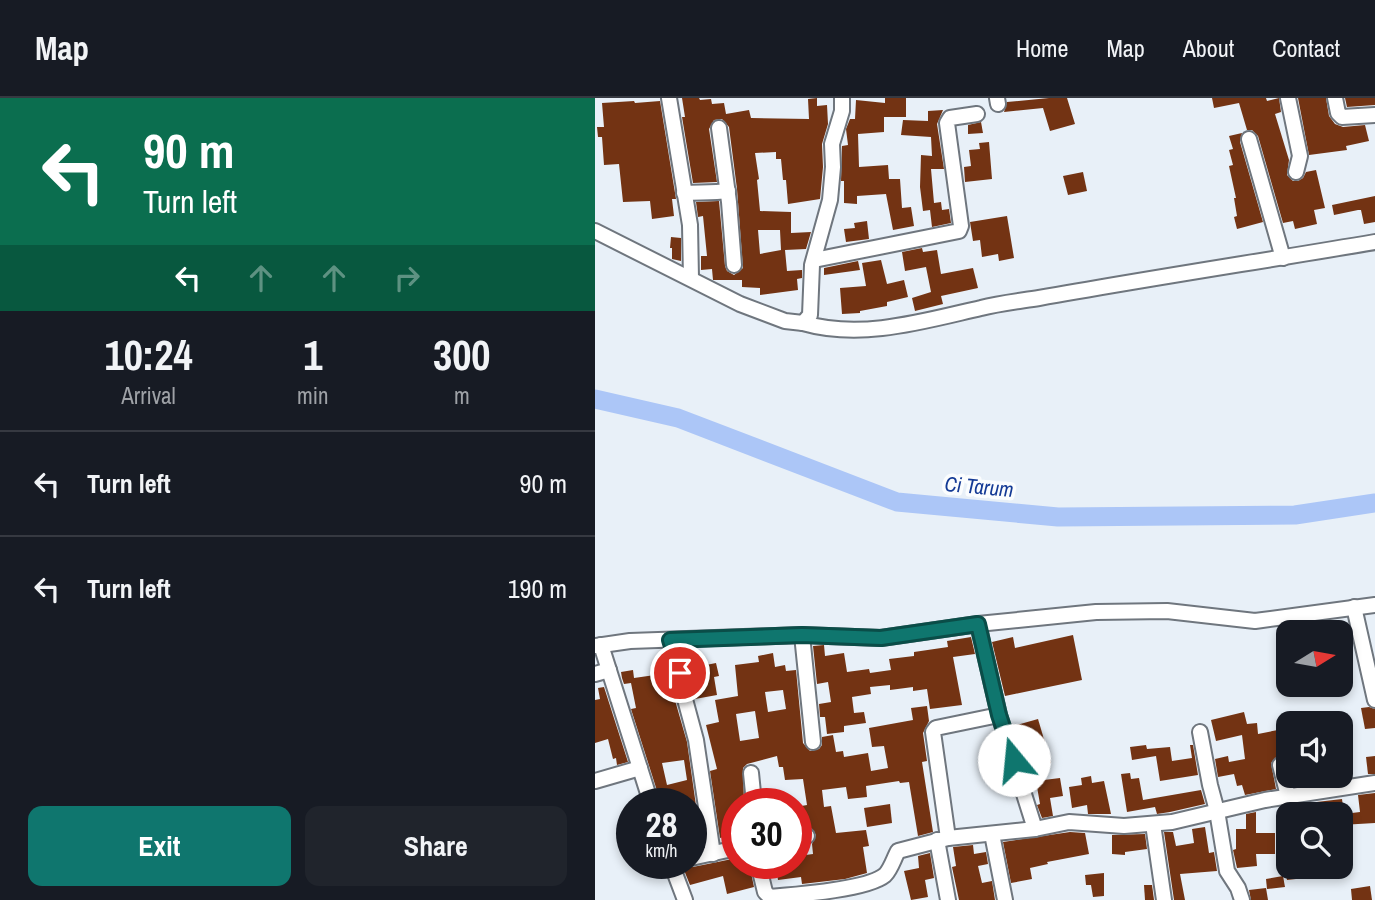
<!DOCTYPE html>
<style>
:root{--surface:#171b24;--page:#20242c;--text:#f1f3f6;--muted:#9ea1a6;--line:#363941;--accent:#0f766e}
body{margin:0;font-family:"Archivo Narrow",sans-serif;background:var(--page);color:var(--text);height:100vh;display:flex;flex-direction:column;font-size:26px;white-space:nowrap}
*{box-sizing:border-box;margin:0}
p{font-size:23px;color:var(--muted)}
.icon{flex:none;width:38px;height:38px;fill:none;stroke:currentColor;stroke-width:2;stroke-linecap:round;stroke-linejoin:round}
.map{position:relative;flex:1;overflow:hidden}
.drawer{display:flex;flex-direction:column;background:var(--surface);width:595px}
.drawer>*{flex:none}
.hud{background:#0b6e4f;color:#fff;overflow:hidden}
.needle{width:46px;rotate:79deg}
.controls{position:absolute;left:681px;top:522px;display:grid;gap:14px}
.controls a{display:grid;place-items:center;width:77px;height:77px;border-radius:14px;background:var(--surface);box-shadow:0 4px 10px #0003;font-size:35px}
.speed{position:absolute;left:21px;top:690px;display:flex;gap:14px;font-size:35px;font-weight:700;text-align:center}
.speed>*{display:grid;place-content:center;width:91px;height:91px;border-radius:50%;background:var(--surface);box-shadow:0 4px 10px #0003;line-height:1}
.speed small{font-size:18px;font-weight:400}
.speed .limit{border:10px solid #d22;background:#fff;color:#111}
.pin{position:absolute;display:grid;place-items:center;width:60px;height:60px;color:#fff;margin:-30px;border:4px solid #fff;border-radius:50%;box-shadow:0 2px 7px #0007}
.me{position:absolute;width:77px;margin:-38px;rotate:343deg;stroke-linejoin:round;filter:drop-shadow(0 0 5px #0008)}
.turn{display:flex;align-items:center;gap:24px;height:147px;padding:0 28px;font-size:32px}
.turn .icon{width:91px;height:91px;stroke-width:2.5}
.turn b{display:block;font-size:49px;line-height:60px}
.lanes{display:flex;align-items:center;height:66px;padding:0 28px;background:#0003;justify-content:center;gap:35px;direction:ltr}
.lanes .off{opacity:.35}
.eta{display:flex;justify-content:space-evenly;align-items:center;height:119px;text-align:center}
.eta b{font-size:42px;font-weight:800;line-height:49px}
.primary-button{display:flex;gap:14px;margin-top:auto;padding:14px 28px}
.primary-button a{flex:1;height:80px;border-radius:14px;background:var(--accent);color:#fff;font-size:28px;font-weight:800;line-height:80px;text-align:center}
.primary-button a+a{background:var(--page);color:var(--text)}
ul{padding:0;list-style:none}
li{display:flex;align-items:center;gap:21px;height:105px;padding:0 28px;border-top:2px solid var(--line)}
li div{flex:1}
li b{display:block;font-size:26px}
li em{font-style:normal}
header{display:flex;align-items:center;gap:42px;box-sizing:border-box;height:98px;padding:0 35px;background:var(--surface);border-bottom:2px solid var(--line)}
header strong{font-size:33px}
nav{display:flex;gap:38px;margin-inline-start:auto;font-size:24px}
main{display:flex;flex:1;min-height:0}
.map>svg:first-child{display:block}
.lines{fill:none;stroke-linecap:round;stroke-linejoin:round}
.river{stroke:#acc6f7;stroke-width:19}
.building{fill:#733313;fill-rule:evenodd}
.minor-casing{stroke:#6f767e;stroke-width:18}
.minor{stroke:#fff;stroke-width:14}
.route-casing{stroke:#0a4d48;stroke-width:18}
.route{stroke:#0f766e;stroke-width:12}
.labels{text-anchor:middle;stroke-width:7;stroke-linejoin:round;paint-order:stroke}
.water-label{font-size:21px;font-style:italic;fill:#143a95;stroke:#fbfdfe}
</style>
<header>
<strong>Map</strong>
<nav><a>Home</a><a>Map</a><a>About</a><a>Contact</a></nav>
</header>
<main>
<section class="drawer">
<div class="hud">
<div class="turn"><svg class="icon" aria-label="left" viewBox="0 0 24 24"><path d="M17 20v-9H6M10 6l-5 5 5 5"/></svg><div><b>90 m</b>Turn left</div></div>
<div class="lanes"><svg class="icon" aria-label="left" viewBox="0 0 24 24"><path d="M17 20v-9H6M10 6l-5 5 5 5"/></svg><svg class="icon off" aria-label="ahead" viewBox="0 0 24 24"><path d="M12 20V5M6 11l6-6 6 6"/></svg><svg class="icon off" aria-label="ahead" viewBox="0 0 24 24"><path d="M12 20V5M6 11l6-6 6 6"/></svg><svg class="icon off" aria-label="right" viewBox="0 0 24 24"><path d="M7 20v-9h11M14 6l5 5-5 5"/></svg></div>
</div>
<div class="eta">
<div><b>10:24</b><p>Arrival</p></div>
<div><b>1</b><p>min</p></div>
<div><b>300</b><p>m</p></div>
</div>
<ul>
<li><svg class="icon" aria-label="left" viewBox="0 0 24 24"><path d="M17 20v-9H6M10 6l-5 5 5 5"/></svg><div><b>Turn left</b></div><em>90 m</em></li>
<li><svg class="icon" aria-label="left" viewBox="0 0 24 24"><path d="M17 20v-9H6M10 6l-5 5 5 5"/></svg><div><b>Turn left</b></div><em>190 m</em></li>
</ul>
<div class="primary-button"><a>Exit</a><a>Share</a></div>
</section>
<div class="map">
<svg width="780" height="802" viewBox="0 0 780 802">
<rect width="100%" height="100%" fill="#e8f0f8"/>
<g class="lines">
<path class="river" d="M0,301L83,320L302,404L463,419L700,417L780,405"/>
</g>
<g class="building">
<path d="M87,0H104L105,2L116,1L117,6L129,5L131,16L154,12L156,20L214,21L213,1L222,0V8L232,7L233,26L227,46L228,69L225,101L193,106L191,82H188L186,61H181V54L160,55L164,81L162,82L165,113L196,114V135L216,134L211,151L190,152L192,173L207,172V180L202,181L203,192L165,197V190L147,189V182H118L117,171L106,172V158H112L108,118L103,119L101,104L124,103L130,168L132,173L139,177L148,170L142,91L134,29L127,21L119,22L114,31L122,84L98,85L87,19H90ZM163,132H185L186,152L165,156Z"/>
<path d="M290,0H311V19H289V34L263,36L264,69L293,67L294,81H305L307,110L316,109L319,128L298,132L291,96L262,98V106L249,105V83H246L247,48L253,47L251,31L255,21H260L261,2L290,5Z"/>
<path d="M454,0H472L480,26L455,33L448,10L409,14L412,4Z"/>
<path d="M617,0H671L672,3L684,0L686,14L680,16L694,62L692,77L698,83H703L708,80L711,74L721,72L730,110L719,112L722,126L700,131L698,123L688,125L663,38L657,32H652L644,5L619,10Z"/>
<path d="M703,0H731L734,18L740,26L748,29L770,27L774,43L751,48L752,52L714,57Z"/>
<path d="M750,0H780V7L752,9Z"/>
<path d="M39,3L40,5L65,3L81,101H77L79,118L57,121L55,103L28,104L24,66L9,67L7,39H3L2,29H9L7,5Z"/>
<path d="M348,12L342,26L349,71H336L339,105L346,104L347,112L354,111L356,125L337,129L335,112L328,113L325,89L326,57L337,58L336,39L306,37L308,22L333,23V13Z"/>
<path d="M386,24L388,35L373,36V27Z"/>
<path d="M647,35L645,44L668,124L642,131L639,119L642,118L639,100H641L634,68L638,67L634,52L638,51L634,38Z"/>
<path d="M394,44L397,81L370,84L369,69L376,68L374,52L385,51L384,45Z"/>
<path d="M488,74L492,93L473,97L468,78Z"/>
<path d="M780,98V124L769,126L766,112H763L739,117L737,107Z"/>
<path d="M412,118L419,160L404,163L403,156L387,159L385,142L378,143L375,124Z"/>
<path d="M272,123L274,141L251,144L249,131L260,130L259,125Z"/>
<path d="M76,139L86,140V163L77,161V150H75Z"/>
<path d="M327,150L328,154L342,152L346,176L378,170L383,190L346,198L348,206L320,213L317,200L336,194L331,169L310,173L307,154Z"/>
<path d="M286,162L292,186L309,182L313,199L292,204V208L265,213V215L247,216L245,190L271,188L267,165Z"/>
<path d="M263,163L265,172L229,177V170Z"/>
<path d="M478,537L487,582L410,598L397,544L418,539L420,550Z"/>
<path d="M376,539L380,556L358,559L367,607L335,611L332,591L318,593V589L295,592V587L275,589L276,596L257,599L259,615L269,614L271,625L249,628V634L232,636L230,619H225L224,606L236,604L233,584L222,586L218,548L229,547L230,558L249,555L252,574L274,571L275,575L296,572L294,561L319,558V554L353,549L352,543Z"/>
<path d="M178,555L180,569L190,567L191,573L201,572L208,645L215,653L224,651L227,647V639L238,637L241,654L248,653L249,659L273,655L276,673L293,670L289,648L277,649L274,630L318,622L316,610L332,608L334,623L328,635L332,663L327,664L338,734L323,738L314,684L305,685L304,683L271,688L272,699L253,701L251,689L227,692L229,709L236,708L241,735L271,732L274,748L268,749L272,775L250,781L207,786L206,779L183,782L181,769L204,765L203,758L218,756L217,746L221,737L215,729L201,730V709L212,707L208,681L190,682L188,669H184L182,658L152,666L148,670L149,705H142V741L128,743V739L125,740L115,673L122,671L111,627L124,624L120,602L143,598L140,567L164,564L163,558ZM188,592L191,611L173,614L170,594ZM160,613L164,640L145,643L141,616Z"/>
<path d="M121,565L124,578L119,579L122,597L100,601L97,589L100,587L96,570Z"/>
<path d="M38,572L39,580L60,577L63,594L77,592L92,644L106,743L103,744L99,720H96V705H85L84,698L78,699L77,696L64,699L36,611L41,610L36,585L29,586L27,580L26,574ZM89,662L92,682L72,687L67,665Z"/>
<path d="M9,589L33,664L22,667L21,660L18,661L13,641L0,645V602L5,601L3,590Z"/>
<path d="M774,609L780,611V630L770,631L766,610Z"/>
<path d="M649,614L652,626L662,625L663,636L693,630V662L683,658L676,665L681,691L650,697L647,687L642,688L639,676L623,679L620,661L633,658L634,664L650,661L647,637L621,643L616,622Z"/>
<path d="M443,621L456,665L431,672L418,628Z"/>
<path d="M551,647L552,651L575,649L577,663L597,660L595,647H598L603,677L565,683L561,658L537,662L535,649Z"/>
<path d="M780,658V676H773L771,659Z"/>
<path d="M535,675L536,681L544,680L548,702L606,692L610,706L575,714L562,716L560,709L532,714L526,676Z"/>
<path d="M496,678L497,685L509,683L516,716H493L492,707L477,710L474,689L487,687L486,680Z"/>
<path d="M465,680L468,698L455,700L458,718L447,720L442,707L445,706L441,683Z"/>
<path d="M185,694L187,705H172L171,697Z"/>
<path d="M780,695V725L746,727V716H748H714L713,705L747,701L749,716L765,714L763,697Z"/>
<path d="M295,706L297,725L272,729L269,710Z"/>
<path d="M661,714V735H680V756H661L662,768L642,770L638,752L641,751V731H651V716Z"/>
<path d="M610,729L614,755L619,754L622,773L585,776L590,802H579L569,734H578L581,748L599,745L597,731Z"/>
<path d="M475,734L490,735L494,756L452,764L453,766L435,770L437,781L416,785L408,744Z"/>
<path d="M550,736L552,751L530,754V757L517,756V737Z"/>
<path d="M378,747L379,756L391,754L393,766L383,768L387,785L397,783L400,802H364L357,769L361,768L358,749Z"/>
<path d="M335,755L339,780L330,782L333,799L316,802L309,773L324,770L323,758Z"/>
<path d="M142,760L144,767L154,765L159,789L132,796L128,778L95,787L87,767L98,769Z"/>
<path d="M708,768L710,780L692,782L690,770Z"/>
<path d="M509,775V798L498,799L496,787H491L490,777Z"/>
<path d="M688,778L690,789L672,791L671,781Z"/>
<path d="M549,787H557L559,802H550Z"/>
<path d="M775,788L777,802H757L756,791Z"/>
<path d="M671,790L673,802H656L654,792Z"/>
</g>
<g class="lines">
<defs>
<g id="minor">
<path d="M74,0L95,127L96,180"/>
<path d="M402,0L403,6"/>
<path d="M693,0L705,58L701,74"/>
<path d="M740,0L743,15L747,19L780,17"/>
<path d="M124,30L134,104L139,167"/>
<path d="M654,41L688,160"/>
<path d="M89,95C104,94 117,95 133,93"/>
<path d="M0,133L145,206L190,223L208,225L215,217L217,167L235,102L238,69L237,46L247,13V0"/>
<path d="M219,162L364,133L366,128L352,25L355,20L382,16"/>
<path d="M208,225C267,242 329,223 386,210C405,205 425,203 444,200C556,180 668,163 780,144"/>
<path d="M759,509L780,602"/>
<path d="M383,526L404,617L440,731"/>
<path d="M207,537L218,644"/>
<path d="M74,542L101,642L118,756"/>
<path d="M6,547L56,705"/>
<path d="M0,548L35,543L207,537L286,540L383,526L501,514L572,513L660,523L780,507"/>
<path d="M0,576L14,572"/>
<path d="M605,634L615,687L622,713L632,773L643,790L647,802"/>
<path d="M685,667L693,698"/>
<path d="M156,675L159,705"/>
<path d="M0,683L45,670"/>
<path d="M558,726L569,802"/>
<path d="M397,736L410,802"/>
<path d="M201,740L212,738"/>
<path d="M353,740L338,634L341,630L404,617"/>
<path d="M342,742L353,802"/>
<path d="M96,760L142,750"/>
<path d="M76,765L90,802"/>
<path d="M163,765L170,794L175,799C199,797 272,792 290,777C296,771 299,760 303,753L353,740L440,731L474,724L529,728L577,724L670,702L780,685"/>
</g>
</defs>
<use href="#minor" class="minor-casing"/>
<use href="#minor" class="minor"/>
</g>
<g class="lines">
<defs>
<path id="route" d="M85,575L75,542L207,537L286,540L383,526L404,617L419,662"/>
</defs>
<use href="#route" class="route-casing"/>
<use href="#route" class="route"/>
</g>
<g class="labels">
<g class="water-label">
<text transform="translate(384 389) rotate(5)" y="7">Ci Tarum</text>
</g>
</g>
</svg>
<div class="controls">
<a><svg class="needle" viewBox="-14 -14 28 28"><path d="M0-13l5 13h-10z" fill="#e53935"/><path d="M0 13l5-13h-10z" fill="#9ea1a6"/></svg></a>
<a><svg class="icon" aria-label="sound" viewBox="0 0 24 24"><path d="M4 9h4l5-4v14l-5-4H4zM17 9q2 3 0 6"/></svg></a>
<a><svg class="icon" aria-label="search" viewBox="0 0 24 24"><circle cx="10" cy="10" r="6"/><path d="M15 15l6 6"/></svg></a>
</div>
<div class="speed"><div>28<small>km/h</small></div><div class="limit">30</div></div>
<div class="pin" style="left:85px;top:575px;background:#d93025"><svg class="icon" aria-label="arrive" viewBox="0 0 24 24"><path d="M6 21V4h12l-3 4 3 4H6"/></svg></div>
<svg class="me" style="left:419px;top:662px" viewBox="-20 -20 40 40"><circle r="19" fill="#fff"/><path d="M0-13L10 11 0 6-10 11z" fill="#0f766e"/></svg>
</div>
</main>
